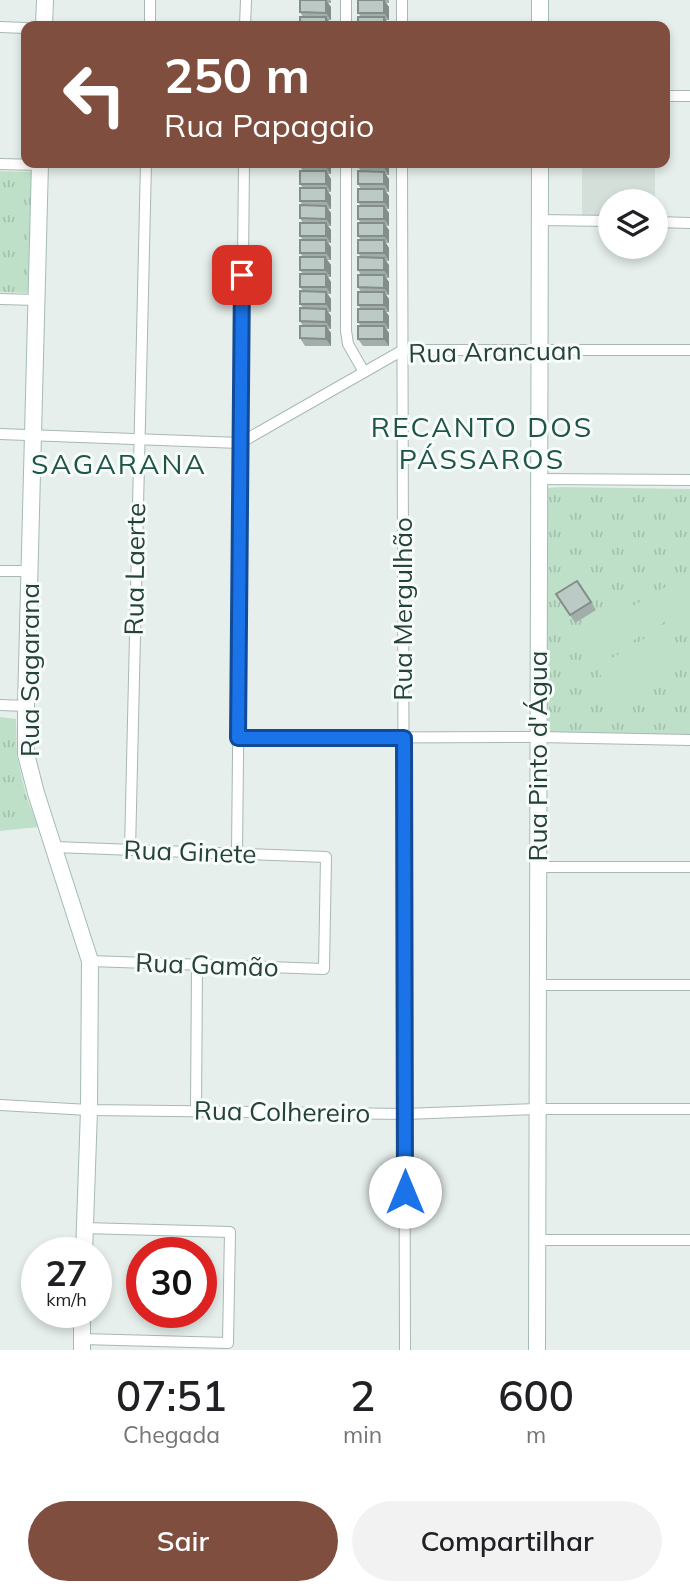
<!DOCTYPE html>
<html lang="pt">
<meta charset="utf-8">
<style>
:root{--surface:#fff;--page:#f2f2f2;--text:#202124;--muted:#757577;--accent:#7f4e3f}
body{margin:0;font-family:Mulish,sans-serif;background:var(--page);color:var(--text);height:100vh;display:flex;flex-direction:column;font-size:26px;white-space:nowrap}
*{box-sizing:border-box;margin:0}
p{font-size:23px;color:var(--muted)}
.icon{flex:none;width:38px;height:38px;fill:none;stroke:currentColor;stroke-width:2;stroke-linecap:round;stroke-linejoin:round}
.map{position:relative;height:1350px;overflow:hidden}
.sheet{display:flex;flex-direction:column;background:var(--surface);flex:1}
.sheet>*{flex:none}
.hud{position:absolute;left:21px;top:21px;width:649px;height:147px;border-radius:14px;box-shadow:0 4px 10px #0003;background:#7f4e3f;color:#fff;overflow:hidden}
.tools{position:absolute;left:598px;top:189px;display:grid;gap:14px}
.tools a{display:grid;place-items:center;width:70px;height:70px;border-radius:50%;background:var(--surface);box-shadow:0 4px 10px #0003;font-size:35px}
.speed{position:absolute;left:21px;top:1237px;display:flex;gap:14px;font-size:35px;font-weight:700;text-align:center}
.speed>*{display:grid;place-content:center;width:91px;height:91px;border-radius:50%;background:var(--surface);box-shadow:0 4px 10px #0003;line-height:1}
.speed small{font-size:18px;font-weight:400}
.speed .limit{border:10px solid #d22;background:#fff;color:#111}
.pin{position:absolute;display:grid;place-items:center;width:60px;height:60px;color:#fff;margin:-30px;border-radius:14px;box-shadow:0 4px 10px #0006}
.me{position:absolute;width:77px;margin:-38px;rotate:0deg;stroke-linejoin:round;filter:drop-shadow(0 0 5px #0008)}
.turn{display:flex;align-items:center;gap:24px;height:147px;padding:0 28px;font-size:32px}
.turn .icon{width:91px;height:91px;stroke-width:2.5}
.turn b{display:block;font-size:49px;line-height:60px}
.eta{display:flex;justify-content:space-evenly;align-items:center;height:119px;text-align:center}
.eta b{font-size:42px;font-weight:600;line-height:49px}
.action{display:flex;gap:14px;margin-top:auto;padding:14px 28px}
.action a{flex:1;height:80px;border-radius:42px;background:var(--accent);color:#fff;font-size:28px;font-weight:600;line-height:80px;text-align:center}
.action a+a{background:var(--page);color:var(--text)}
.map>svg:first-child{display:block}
.built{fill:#d4dfda}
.grass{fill:url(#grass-tufts)}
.pitch{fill:#bfe0c8}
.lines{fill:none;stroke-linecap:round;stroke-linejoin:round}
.street-casing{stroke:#a8b8b2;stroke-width:12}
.secondary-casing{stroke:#a4bbb3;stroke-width:18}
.street{stroke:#fff;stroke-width:10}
.secondary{stroke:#fff;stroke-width:16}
.wall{fill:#a1aea9}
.shaded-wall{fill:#838d89}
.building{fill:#bbcac4;stroke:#838d89;stroke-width:2}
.route-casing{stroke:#114b97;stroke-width:18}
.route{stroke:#1a73e8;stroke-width:12}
.labels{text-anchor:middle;stroke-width:6;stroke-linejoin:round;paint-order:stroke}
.street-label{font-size:26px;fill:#24423a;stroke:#f7fbf9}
.neighbourhood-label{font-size:28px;letter-spacing:2px;fill:#1f5548;stroke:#f7fbf9}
</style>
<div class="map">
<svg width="690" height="1350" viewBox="0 0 690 1350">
<defs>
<pattern id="grass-tufts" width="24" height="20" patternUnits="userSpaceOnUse" patternTransform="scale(1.75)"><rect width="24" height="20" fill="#bfe0c8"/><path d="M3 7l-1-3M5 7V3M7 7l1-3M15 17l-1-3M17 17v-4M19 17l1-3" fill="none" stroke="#a4c1ad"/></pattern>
</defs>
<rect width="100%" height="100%" fill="#e6efeb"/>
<path class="built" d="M582,165L655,166V201H611V218H582Z"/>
<g class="grass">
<path d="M0,171L35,172L31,293L0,292Z"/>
<path d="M562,487L690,489V737L540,734L546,488Z"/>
<path d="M0,717L16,719L17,756L26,795L38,827L0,831Z"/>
</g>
<g class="pitch">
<path d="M674,582L689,607L646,633L630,608Z"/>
<path d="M627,610L642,635L600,661L585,636Z"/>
<path d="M660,629L684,667L620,707L596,668Z"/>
</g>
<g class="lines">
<defs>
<g id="street">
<path d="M346,0V26"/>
<path d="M402,0V26"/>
<path d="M150,26V0"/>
<path d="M245,26L246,0"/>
<path d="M0,27L26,28"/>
<path d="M665,96H690"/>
<path d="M346,163V331L348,344L364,372"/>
<path d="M402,163L405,1350"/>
<path d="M0,164L40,165"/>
<path d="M540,220L611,221"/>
<path d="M656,222L690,223"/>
<path d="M0,299L37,300"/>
<path d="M0,434L240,443L403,350H690"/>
<path d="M539,479L690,480"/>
<path d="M0,571H29"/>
<path d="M0,705L26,706"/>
<path d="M238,738L538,737L690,740"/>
<path d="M54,847L326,857L324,969L90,961"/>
<path d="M130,850L146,163"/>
<path d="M237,854L244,163"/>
<path d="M538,867H690"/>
<path d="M538,985H690"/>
<path d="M0,1105L89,1110L405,1114L537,1109H690"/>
<path d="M196,1111L197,965"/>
<path d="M537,1240H690"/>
<path d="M82,1339L228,1343L230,1232L84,1228"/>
</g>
<g id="secondary">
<path d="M44,26L45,0"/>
<path d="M540,26V0"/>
<path d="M40,163L26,706V754L36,793L90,961L89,1110L84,1253"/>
<path d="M82,1350V1312"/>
<path d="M537,1350L540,163"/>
</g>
</defs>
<use href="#street" class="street-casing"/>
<use href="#secondary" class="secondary-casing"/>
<use href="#street" class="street"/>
<use href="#secondary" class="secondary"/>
</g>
<g class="wall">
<path d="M300,0H331V3H328L331,7V20H328L331,24L303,17L300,12Z"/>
<path d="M358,0H389V3H386L389,7V20H386L389,25L361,17L358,13Z"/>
<path d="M331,163V174H328L331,179V192H328L331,196V209H328L331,213V226H328L331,230V243H328L331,247V260H327L331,265V277H328L331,282V294H328L331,299V312H328L331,316V329H328L331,333V346H305L300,338L303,326L300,321L303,308L300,304L303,291L300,287L303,274L300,270L303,257L300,253L303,240L300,236L303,223L300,218L303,206L300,201L303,188L300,184L303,171L300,167Z"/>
<path d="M389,163V175H386L389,179V192H386L389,196V209H386L389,213V226H386L389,230V243H386L389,248V261H386L389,265V278H386L389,282V295H386L389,299V312H386L389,316V329H386L389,333V346H363L358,339L361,326L358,322L361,309L358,305L361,292L358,287L361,275L358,270L361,257L358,253L361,240L358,236L361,223L358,219L361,206L358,202L361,189L358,184L361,171L358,167Z"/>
<path d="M582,588L596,610L575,623L570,615Z"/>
</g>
<g class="shaded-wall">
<path d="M326,0L331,7V20L326,13Z"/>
<path d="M384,0L389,7V20L384,13Z"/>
<path d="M326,17L331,24V26H326Z"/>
<path d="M384,17L389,25V26H384Z"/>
<path d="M326,163H331V174L326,167Z"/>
<path d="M384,163H389V175L384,167Z"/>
<path d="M326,171L331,179V192L326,184Z"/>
<path d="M384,172L389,179V192L384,184Z"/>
<path d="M326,188L331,196V209L326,201Z"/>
<path d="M384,189L389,196V209L384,202Z"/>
<path d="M326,206L331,213V226L326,219Z"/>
<path d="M384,206L389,213V226L384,219Z"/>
<path d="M326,223L331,230V243L326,236Z"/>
<path d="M384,223L389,230V243L384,236Z"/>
<path d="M326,240L331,247V260L326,253Z"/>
<path d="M384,240L389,248V261L384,253Z"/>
<path d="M325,257L331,265V277L325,270Z"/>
<path d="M384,258L389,265V278L384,270Z"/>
<path d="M326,274L331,282V294L326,287Z"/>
<path d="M384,275L389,282V295L384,288Z"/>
<path d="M326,292L331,299V312L326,304Z"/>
<path d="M384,292L389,299V312L384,305Z"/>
<path d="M326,309L331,316V329L326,322Z"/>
<path d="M384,309L389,316V329L384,322Z"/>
<path d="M326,326L331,333V346L326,339Z"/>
<path d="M384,326L389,333V346L384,339Z"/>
</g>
<g class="building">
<path d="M300,0H326V13L300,12Z"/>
<rect x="358" y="0" width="26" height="13"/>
<rect x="300" y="17" width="26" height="9"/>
<rect x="358" y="17" width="26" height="9"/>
<rect x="300" y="163" width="26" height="4"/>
<rect x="358" y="163" width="26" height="4"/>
<rect x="300" y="171" width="26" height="13"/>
<path d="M358,171L384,172V184H358Z"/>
<rect x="300" y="188" width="26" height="13"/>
<rect x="358" y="189" width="26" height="13"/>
<path d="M300,205L326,206V219L300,218Z"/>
<rect x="358" y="206" width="26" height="13"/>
<rect x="300" y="223" width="26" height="13"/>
<rect x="358" y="223" width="26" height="13"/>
<rect x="300" y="240" width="26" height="13"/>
<rect x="358" y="240" width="26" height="13"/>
<rect x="300" y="257" width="25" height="13"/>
<path d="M358,257L384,258V270H358Z"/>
<rect x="300" y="274" width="26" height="13"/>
<path d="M358,275H384V288L358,287Z"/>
<path d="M300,291L326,292V304H300Z"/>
<rect x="358" y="292" width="26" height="13"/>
<path d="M300,308L326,309V322L300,321Z"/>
<rect x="358" y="309" width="26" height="13"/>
<path d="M300,326H326V339L300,338Z"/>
<rect x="358" y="326" width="26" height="13"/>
<path d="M577,581L591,602L570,615L556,594Z"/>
</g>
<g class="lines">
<defs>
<path id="route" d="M242,275L238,738H404L405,1192"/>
</defs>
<use href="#route" class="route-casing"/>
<use href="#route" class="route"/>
</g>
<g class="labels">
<g class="street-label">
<text transform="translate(495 352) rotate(-1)" y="9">Rua Arancuan</text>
<text transform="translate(135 569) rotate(-89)" y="9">Rua Laerte</text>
<text transform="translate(403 609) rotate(-90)" y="9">Rua Mergulhão</text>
<text transform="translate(30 670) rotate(-90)" y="9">Rua Sagarana</text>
<text transform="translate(538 756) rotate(-90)" y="9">Rua Pinto d'Água</text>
<text transform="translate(190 852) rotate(2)" y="9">Rua Ginete</text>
<text transform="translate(207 965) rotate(2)" y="9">Rua Gamão</text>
<text transform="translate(282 1112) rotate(1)" y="9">Rua Colhereiro</text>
</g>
<g class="neighbourhood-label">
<text x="482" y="437">RECANTO DOS<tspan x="482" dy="32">PÁSSAROS</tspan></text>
<text x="119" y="474">SAGARANA</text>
</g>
</g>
</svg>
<div class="tools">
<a><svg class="icon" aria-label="layers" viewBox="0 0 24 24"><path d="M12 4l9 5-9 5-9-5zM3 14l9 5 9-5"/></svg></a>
</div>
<div class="speed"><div>27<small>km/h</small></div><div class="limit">30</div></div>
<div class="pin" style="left:242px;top:275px;background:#d93025"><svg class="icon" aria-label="arrive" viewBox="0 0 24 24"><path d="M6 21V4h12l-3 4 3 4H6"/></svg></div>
<svg class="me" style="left:405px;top:1192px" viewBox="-20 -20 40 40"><circle r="19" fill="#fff"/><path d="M0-13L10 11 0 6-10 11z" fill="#1a73e8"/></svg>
<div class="hud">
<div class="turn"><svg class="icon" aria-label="left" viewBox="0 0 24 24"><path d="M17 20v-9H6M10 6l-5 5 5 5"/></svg><div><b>250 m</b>Rua Papagaio</div></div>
</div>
</div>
<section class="sheet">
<div class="eta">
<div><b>07:51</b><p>Chegada</p></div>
<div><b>2</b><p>min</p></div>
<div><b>600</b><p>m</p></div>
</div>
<div class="action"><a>Sair</a><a>Compartilhar</a></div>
</section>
